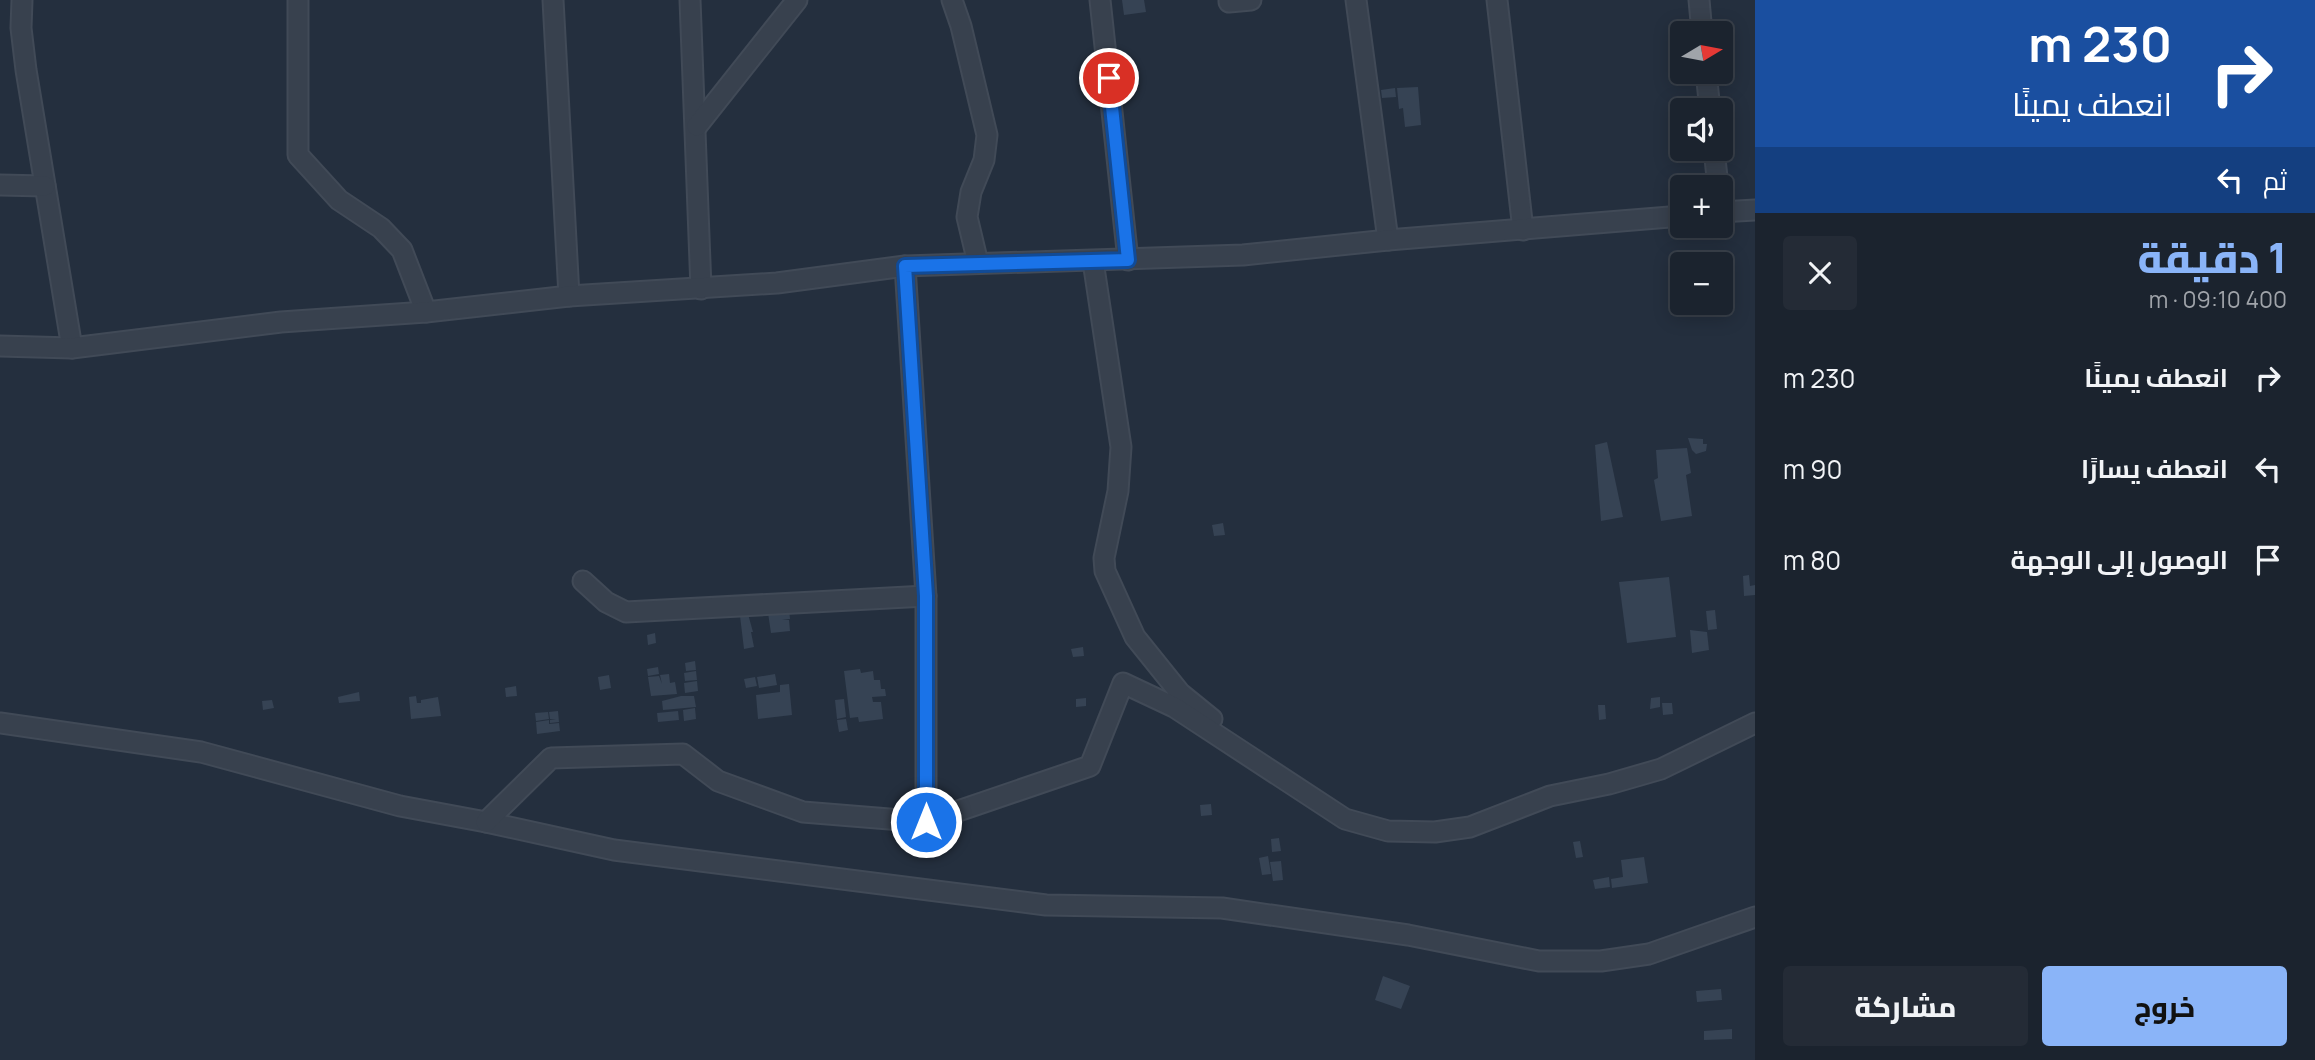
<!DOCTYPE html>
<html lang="ar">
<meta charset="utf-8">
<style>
:root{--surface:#1b232e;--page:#242b36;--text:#f1f3f6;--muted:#a0a4aa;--line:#39404a;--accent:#8ab4f8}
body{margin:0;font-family:Manrope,Cairo,sans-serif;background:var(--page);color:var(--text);direction:rtl;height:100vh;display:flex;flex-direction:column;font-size:26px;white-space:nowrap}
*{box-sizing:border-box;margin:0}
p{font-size:23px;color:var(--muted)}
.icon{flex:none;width:38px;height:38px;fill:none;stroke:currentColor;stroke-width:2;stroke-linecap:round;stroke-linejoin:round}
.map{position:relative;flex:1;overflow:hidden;direction:ltr}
.panel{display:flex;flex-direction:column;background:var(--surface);width:560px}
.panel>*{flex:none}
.top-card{background:#1a4fa0;color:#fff;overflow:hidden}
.needle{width:46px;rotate:80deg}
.buttons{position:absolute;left:1670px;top:21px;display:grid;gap:14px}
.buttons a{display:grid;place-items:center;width:63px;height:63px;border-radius:7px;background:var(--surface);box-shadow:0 4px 18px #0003,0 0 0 2px var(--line);font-size:35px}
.pin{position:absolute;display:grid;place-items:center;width:60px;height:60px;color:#fff;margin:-30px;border:4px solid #fff;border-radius:50%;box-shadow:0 2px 7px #0007}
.me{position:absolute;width:77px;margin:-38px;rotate:0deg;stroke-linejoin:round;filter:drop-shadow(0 0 5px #0008)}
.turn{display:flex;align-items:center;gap:24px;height:147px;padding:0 28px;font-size:32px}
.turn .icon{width:91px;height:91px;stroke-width:2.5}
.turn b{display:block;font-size:49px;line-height:60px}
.then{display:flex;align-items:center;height:66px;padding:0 28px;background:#0003;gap:14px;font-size:26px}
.round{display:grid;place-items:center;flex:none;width:74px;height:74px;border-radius:7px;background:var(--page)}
.overview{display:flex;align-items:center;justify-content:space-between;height:119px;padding:0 28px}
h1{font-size:42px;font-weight:800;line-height:52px;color:var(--accent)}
.primary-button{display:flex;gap:14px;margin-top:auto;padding:14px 28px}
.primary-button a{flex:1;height:80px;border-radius:7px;background:var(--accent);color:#111;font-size:28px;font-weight:800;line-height:80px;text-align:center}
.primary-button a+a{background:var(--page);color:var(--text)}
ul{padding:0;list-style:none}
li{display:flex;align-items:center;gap:21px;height:91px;padding:0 28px}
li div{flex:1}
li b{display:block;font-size:26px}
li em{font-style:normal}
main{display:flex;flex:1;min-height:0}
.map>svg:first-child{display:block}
.building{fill:#364354}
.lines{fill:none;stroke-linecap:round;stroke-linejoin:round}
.minor-casing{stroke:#414a57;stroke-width:23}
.minor{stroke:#38414e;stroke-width:19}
.route-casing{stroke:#114b97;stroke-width:18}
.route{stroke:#1a73e8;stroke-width:12}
</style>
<main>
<section class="panel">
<div class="top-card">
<div class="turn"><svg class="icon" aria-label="right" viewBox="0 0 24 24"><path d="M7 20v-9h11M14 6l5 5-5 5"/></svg><div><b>230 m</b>انعطف يمينًا</div></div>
<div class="then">ثم<svg class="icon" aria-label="left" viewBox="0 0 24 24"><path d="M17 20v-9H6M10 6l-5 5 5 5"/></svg></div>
</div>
<div class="overview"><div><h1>1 دقيقة</h1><p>400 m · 09:10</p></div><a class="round"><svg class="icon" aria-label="close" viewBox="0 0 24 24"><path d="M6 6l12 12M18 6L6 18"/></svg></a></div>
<ul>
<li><svg class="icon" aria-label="right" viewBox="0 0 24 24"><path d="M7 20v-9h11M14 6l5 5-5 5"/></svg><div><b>انعطف يمينًا</b></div><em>230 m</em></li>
<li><svg class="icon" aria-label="left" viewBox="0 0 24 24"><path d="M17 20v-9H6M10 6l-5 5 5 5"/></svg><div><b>انعطف يسارًا</b></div><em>90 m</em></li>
<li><svg class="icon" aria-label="arrive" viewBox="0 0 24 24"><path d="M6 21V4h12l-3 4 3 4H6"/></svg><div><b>الوصول إلى الوجهة</b></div><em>80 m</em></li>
</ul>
<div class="primary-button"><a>خروج</a><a>مشاركة</a></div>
</section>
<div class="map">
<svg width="1755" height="1060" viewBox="0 0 1755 1060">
<rect width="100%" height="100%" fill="#242f3e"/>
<g class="building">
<path d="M1122,0H1144L1146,12L1124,15Z"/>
<path d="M1418,87L1421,125L1405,127L1403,108L1399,109L1397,88Z"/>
<path d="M1395,88L1396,97L1382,98L1381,90Z"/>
<path d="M1688,438L1703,439V444H1707L1706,451L1696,454L1692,450Z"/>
<path d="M1607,442L1623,517L1601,521L1595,445Z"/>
<path d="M1687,448L1691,473L1686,475L1692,516L1661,521L1654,480L1658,478L1656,450Z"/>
<path d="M1223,523L1225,535L1214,536L1212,525Z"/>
<path d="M1749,575L1750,586L1755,585V595L1744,596L1743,576Z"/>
<path d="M1669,577L1676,637L1627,643L1619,582Z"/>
<path d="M789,610L790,619H782L789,620L790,631L771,633L768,613Z"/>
<path d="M1715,610L1717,629L1708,630L1706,611Z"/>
<path d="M748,614L753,632H751L754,647L744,649L740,616Z"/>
<path d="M1690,630L1707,632L1709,650L1692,653Z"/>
<path d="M655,633L656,643L648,645L647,635Z"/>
<path d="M1083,647L1084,656L1073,657L1071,649Z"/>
<path d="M695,661L696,670L686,671L685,663Z"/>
<path d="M658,667L659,674L648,676L647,669Z"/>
<path d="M860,669L861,673L873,671L874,680H880L881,689H885L886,696L872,697L873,702H881L883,719L859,722L858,717L850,718L844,671Z"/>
<path d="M696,671L697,680L685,681L684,673Z"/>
<path d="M669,674L670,683L675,682L677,694L651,696L648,677L659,676L662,684L660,675Z"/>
<path d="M775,674L777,685L759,688L757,677Z"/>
<path d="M609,675L611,688L600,690L598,677Z"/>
<path d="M755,677L757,686L746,688L744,679Z"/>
<path d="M697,681L698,691L685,693L684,683Z"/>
<path d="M789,684L792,715L758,719L756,695L780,692V685Z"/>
<path d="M516,686L517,696L506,697L505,688Z"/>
<path d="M359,692L360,701L339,703L338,697Z"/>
<path d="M416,696L417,703H421V700L438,697L441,716L411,719L409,697Z"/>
<path d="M681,696H694L696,707L663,710L662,701Z"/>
<path d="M1660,697V707L1650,709L1651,698Z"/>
<path d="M1086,698V706L1076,707V699Z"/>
<path d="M844,699L846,717L837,719L835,700Z"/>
<path d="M272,700L274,708L263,710L262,701Z"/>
<path d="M1662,703H1672L1673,714L1663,715Z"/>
<path d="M1598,705H1605L1606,719L1599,720Z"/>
<path d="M695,708L696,719L684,721L683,710Z"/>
<path d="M558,711L559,722L550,723V720H556L550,719L549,712Z"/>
<path d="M678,711L679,720L658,722L657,713Z"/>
<path d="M548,712L549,719L536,721L535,713Z"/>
<path d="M846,719L848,730L839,732L837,720Z"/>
<path d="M549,720V724L559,723L560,731L537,734L536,722Z"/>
<path d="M1211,804L1212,815L1201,816L1200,805Z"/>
<path d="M1279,838L1281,851L1272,852L1271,839Z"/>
<path d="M1580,841L1583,857L1576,858L1573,842Z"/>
<path d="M1268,856L1271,874L1262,875L1259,858Z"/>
<path d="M1644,857L1648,883L1612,888L1611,879L1623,877L1621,860Z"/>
<path d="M1281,861L1283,880L1273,881L1270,862Z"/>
<path d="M1609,877L1610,887L1595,889L1593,880Z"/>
<path d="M1383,976L1410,986L1401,1009L1375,1000Z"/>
<path d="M1721,989L1722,1000L1697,1002L1696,991Z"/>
<path d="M1732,1029V1039L1704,1040V1031Z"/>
</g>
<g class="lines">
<defs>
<g id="minor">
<path d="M22,0L21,28L26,70L72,348"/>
<path d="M298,0V155L339,200L381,228L402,250L426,312"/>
<path d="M553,0L569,296"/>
<path d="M690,0L701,289"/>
<path d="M952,0L961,26L987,135L984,160L971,192L967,217L978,263"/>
<path d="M1100,0L1128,260"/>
<path d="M1229,0V2L1251,0"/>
<path d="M1356,0L1388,240"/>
<path d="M1497,0L1523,230"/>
<path d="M1699,0L1702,33"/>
<path d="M1706,72L1710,110"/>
<path d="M697,126L797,0"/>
<path d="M1714,149L1718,187"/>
<path d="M0,185L45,186"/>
<path d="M1720,212L1755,210"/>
<path d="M1093,261L1121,447L1118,491L1104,558L1105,571L1135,637L1180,693L1212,719"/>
<path d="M905,266L926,596V822"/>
<path d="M0,346L72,348L281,322L426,312L569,296L777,283L905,266L1243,255L1388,240L1682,216"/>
<path d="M583,581L606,602L626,612L926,596"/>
<path d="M0,723L201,752L400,806L486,822L614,850L1046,905L1222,908L1408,935L1539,961H1601L1649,954L1755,917"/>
<path d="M486,822L551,758L683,754L718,781L803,812L926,822L1090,766L1123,683L1174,707L1345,819L1388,831L1435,832L1470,827L1550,796L1609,784L1661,769L1755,723"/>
</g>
</defs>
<use href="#minor" class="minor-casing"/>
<use href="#minor" class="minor"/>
</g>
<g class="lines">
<defs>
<path id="route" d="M926,822V596L905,266L1128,260L1109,78"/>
</defs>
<use href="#route" class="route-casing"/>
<use href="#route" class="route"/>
</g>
</svg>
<div class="buttons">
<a><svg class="needle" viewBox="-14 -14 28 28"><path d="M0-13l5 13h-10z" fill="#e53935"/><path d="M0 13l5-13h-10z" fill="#a0a4aa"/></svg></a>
<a><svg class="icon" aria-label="sound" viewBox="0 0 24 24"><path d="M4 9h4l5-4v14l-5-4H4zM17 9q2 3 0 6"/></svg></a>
<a>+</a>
<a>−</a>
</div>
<div class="pin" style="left:1109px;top:78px;background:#d93025"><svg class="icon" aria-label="arrive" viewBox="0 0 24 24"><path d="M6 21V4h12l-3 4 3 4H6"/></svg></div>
<svg class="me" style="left:926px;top:822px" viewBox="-20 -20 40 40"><circle r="17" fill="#1a73e8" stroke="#fff" stroke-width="3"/><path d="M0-11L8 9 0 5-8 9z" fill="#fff"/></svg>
</div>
</main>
